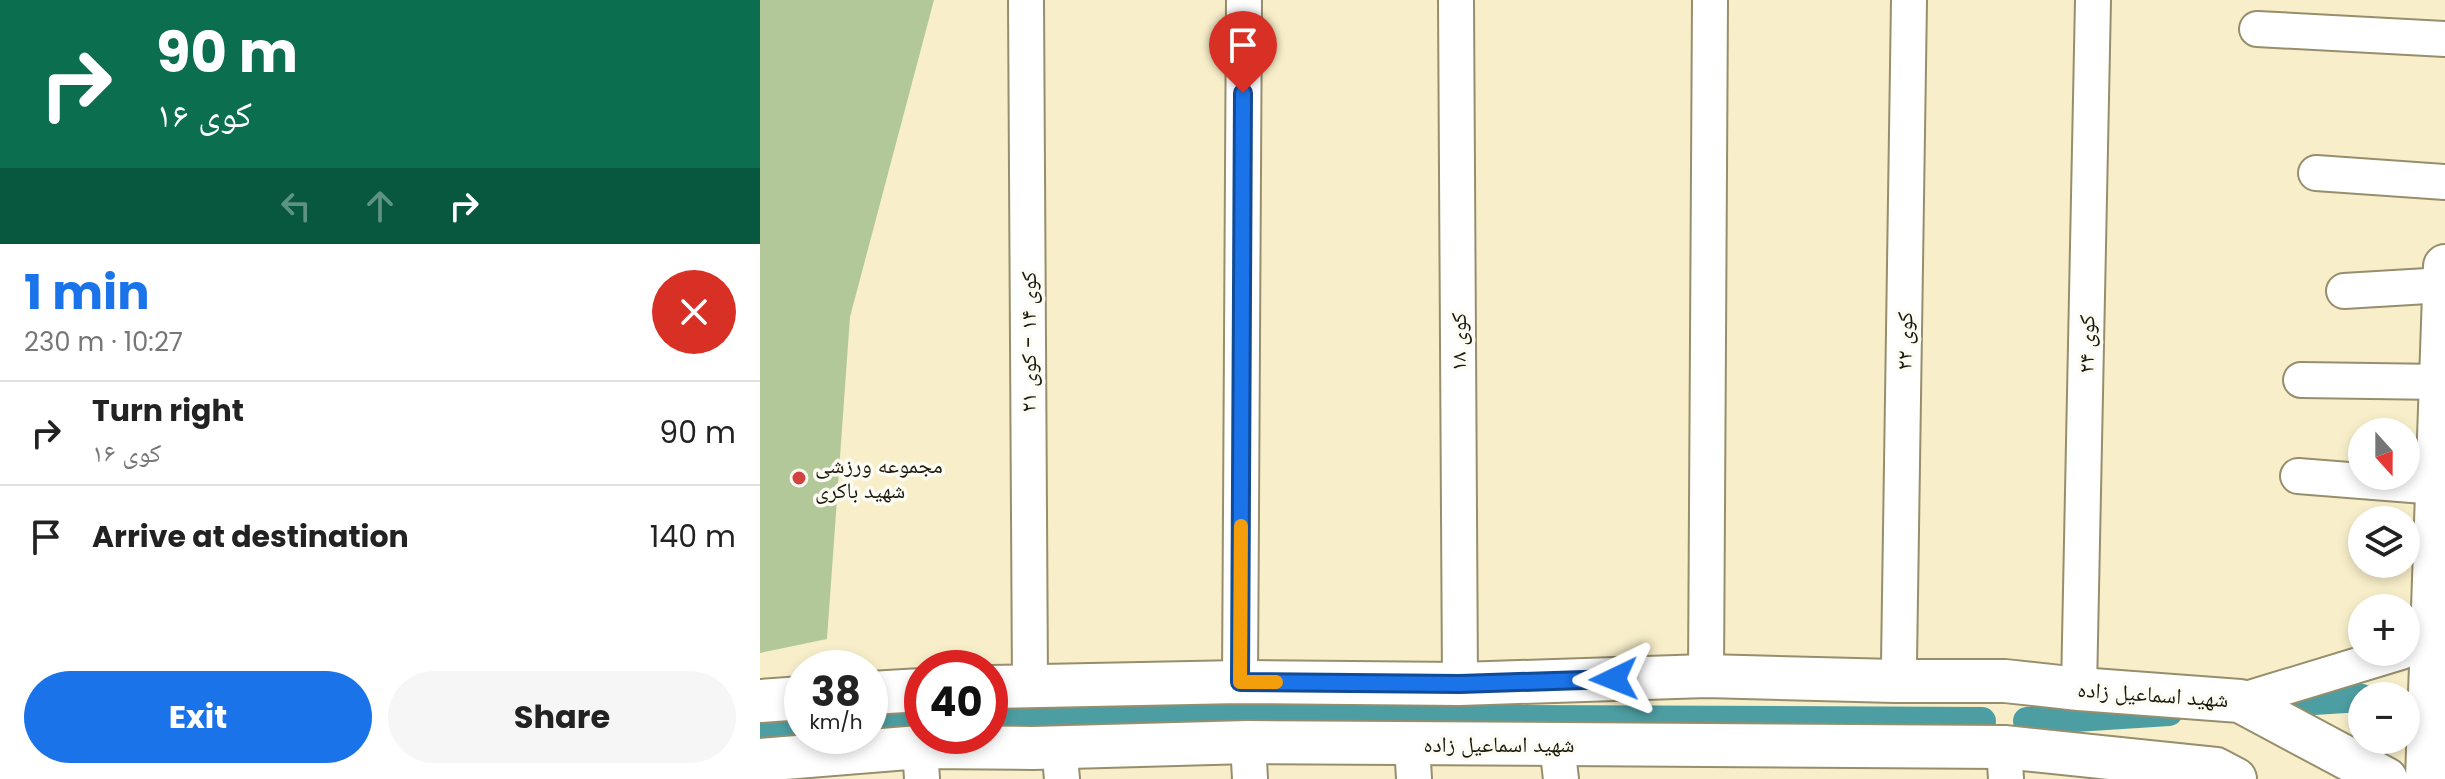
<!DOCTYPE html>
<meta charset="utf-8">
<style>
:root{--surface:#fff;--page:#f6f6f6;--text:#222;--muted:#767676;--line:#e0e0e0;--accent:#1a73e8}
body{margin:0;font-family:Poppins,"Noto Naskh Arabic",sans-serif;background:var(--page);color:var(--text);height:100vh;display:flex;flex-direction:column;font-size:30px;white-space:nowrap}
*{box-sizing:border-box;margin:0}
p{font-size:26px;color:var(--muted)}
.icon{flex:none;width:44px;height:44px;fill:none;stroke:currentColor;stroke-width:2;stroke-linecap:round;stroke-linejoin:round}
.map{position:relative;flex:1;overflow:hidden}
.side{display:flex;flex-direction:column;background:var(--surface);width:760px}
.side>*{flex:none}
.guide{background:#0b6e4f;color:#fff;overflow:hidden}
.needle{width:52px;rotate:159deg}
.fabs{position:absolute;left:1588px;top:418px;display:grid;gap:16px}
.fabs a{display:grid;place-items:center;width:72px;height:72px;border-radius:50%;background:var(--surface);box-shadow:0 4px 12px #0003;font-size:40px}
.speed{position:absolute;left:24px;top:650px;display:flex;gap:16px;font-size:40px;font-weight:700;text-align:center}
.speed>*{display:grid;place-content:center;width:104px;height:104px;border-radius:50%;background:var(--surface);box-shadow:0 4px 12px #0003;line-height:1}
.speed small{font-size:20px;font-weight:400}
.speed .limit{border:12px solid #d22;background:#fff;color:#111}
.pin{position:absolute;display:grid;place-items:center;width:68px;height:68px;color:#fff;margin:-82px -34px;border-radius:50% 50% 50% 0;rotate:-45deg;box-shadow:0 0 8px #0007}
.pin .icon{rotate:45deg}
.me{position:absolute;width:88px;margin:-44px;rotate:268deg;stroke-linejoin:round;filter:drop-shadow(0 0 6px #0008)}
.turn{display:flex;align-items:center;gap:28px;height:168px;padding:0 24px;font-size:36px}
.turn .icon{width:104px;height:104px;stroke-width:2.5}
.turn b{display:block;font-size:56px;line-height:68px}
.lanes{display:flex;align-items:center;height:76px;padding:0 24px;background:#0003;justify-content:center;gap:40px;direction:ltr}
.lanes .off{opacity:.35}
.round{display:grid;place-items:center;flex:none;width:84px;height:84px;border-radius:42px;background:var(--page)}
.summary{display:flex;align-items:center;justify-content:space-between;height:136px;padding:0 24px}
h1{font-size:48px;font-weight:700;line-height:60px;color:var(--accent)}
.primary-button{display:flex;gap:16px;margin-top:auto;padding:16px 24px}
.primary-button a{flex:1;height:92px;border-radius:48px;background:var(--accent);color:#fff;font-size:32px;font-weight:700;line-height:92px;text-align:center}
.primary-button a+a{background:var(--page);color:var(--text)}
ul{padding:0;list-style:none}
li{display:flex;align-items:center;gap:24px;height:104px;padding:0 24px;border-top:2px solid var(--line)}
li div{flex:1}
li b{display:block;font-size:30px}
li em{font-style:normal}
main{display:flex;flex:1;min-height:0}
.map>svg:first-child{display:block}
.green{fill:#b3c899}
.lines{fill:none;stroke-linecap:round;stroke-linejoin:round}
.canal{stroke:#4d9ea2;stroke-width:28}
.minor-casing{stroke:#968e6c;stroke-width:38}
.tertiary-casing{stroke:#968e6c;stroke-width:46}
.minor{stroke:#fff;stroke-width:34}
.tertiary{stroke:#fff;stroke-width:42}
.route-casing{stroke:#114b97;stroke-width:20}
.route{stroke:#1a73e8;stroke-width:14}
.slow{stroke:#f59e0b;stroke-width:14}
.poi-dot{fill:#d14240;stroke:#fdfcf4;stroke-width:3}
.labels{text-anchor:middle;stroke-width:7;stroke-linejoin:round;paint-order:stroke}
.street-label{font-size:22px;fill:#1c190c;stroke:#fdfcf4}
.poi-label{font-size:22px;fill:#1c190c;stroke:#fdfcf4;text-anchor:start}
</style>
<main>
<section class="side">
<div class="guide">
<div class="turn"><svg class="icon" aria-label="right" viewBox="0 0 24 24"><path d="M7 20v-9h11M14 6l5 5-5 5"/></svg><div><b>90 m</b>کوی ۱۶</div></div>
<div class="lanes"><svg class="icon off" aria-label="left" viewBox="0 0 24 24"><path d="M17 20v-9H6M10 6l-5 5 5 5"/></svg><svg class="icon off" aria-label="ahead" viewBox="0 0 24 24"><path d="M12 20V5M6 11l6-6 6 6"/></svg><svg class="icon" aria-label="right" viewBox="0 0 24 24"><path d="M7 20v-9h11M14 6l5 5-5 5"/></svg></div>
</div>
<div class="summary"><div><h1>1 min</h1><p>230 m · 10:27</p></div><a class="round" style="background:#d93025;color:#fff"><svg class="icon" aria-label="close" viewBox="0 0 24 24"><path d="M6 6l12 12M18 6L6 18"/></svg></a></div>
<ul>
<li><svg class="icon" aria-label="right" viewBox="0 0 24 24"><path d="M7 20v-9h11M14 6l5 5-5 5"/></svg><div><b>Turn right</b><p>کوی ۱۶</p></div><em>90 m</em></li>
<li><svg class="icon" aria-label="arrive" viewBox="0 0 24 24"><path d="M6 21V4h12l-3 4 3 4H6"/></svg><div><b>Arrive at destination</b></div><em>140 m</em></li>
</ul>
<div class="primary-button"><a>Exit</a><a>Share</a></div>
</section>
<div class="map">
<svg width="1685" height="779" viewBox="0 0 1685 779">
<rect width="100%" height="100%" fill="#f8efca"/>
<path class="green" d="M0,0H174L90,317L67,639L0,653Z"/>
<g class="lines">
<g class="canal">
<path d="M1520,703L1602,698"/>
<path d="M230,714L570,718L1222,721"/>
<path d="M1267,721L1409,712"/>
<path d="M110,724L162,720"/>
<path d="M0,734L42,730"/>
</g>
<defs>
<g id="minor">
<path d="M266,0L270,685"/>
<path d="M696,0L700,684"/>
<path d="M1497,29L1685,39"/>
<path d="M1556,173L1685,182"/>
<path d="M1584,291L1684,285"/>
<path d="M1541,380L1681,382"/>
<path d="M1538,476L1677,487"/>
<path d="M946,676L950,0"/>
<path d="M1135,681L1139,663L1149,0"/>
<path d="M480,682L484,0"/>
<path d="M1319,689L1333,0"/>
<path d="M1480,701L1641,652"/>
<path d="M488,742L490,779"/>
<path d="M652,744L654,779"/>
<path d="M797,745L801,779"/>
<path d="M160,747L162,779"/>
<path d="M299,747L302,779"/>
<path d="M1244,747L1246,779"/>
</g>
<g id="tertiary">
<path d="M230,687L480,682L700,684L946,676L1135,681H1245L1319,689L1480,701L1626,779"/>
<path d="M110,693L162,690"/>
<path d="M0,701L42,698"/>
<path d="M0,760L160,747L273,748L488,742L1244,747L1456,769L1475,779"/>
<path d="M1667,779L1685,266"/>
</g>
</defs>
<use href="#minor" class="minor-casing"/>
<use href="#tertiary" class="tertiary-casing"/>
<use href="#minor" class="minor"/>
<use href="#tertiary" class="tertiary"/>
</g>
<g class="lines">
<defs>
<path id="route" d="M483,93L480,682L700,684L854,679"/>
</defs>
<use href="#route" class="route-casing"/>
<use href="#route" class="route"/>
<path class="slow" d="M481,526L480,682H516"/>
</g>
<circle class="poi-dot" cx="39" cy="478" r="8"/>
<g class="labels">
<g class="street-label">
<text transform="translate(1144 341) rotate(-89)" y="8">کوی ۲۲</text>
<text transform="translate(268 342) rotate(-90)" y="8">کوی ۱۴ - کوی ۲۱</text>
<text transform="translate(698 342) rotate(-90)" y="8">کوی ۱۸</text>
<text transform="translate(1326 344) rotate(-89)" y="8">کوی ۲۴</text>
<text transform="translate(1393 694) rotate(4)" y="8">شهید اسماعیل زاده</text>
<text x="739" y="752">شهید اسماعیل زاده</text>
</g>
<g class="poi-label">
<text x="55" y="473">مجموعه ورزشی<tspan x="55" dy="25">شهید باکری</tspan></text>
</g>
</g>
</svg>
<div class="fabs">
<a><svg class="needle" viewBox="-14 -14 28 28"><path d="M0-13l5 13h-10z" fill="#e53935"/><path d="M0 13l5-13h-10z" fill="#767676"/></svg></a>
<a><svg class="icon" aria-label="layers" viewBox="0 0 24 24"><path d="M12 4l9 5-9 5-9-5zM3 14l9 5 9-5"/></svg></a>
<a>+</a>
<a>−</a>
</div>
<div class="speed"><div>38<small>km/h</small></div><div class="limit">40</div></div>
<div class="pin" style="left:483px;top:93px;background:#d93025"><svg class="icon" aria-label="arrive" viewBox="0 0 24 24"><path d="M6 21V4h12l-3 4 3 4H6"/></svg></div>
<svg class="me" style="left:854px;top:679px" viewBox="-20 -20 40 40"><path d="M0-17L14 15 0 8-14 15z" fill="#1a73e8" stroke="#fff" stroke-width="4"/></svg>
</div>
</main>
